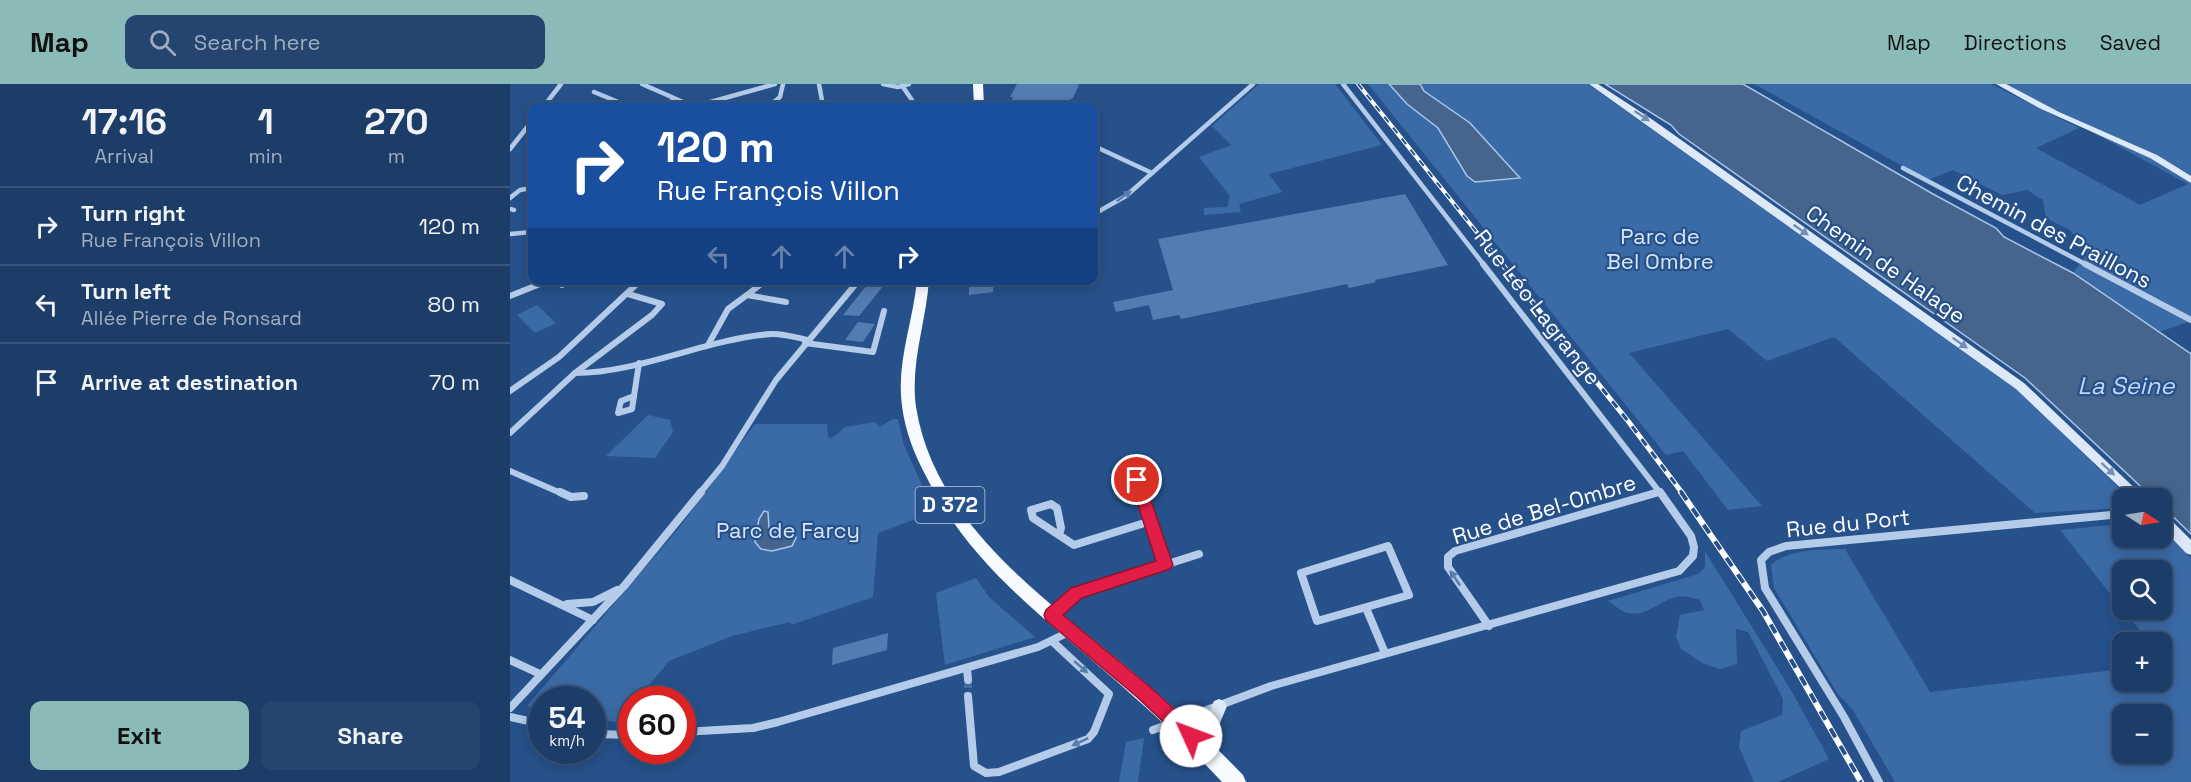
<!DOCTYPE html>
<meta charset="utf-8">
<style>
:root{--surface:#1c3d68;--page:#25446e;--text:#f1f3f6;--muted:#a0aec0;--line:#3a567c;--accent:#8bbbb9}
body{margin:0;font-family:"Space Grotesk",sans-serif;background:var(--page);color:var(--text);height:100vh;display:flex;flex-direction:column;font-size:22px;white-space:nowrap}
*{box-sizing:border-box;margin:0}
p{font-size:20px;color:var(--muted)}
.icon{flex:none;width:33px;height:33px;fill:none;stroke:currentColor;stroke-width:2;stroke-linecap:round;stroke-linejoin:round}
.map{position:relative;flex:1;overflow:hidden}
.panel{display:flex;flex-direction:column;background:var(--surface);width:510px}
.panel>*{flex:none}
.guide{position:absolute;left:18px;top:18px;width:570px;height:183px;border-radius:12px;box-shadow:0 3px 15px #0003,0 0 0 2px var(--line);background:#1a4fa0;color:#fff;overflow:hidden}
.needle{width:39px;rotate:102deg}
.controls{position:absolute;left:1602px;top:404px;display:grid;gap:12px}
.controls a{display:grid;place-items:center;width:60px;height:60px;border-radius:12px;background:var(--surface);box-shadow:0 3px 15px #0003,0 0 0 2px var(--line);font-size:30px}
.speed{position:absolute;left:18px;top:602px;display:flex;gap:12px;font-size:30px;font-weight:700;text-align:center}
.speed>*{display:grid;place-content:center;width:78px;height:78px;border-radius:50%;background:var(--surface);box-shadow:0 3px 15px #0003,0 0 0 2px var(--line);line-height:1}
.speed small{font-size:15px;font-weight:400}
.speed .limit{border:9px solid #d22;background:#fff;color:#111}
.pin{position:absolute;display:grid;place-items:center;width:51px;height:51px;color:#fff;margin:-26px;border:3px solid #fff;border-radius:50%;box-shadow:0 2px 6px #0007}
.me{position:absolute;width:66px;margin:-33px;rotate:313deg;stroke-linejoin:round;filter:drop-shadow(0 0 4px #0008)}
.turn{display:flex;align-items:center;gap:21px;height:126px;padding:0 30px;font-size:27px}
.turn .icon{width:78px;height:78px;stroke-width:2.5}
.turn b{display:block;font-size:42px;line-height:51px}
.lanes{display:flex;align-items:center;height:57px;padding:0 30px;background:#0003;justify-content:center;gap:30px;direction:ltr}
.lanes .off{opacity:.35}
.eta{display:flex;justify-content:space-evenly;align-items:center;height:102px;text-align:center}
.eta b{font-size:36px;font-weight:700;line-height:42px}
.button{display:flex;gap:12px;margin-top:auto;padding:12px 30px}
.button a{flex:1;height:69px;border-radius:12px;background:var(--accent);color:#111;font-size:24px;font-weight:700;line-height:69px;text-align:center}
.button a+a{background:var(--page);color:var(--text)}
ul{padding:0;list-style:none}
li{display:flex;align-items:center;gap:18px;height:78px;padding:0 30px;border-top:2px solid var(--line)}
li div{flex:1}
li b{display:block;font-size:22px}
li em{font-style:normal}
header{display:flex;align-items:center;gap:36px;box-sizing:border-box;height:84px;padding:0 30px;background:var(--accent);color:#111}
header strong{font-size:28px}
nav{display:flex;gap:33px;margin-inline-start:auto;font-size:21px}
.search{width:420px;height:54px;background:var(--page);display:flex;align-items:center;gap:15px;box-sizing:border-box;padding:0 21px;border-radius:12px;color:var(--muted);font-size:22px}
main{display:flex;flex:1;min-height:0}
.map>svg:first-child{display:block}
.green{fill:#3b6ba6;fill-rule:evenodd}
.water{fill:#46658d;stroke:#a8c6ea;stroke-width:1.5}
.building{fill:#537db2}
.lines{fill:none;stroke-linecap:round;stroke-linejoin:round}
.street-tunnel{stroke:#476b9c;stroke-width:8;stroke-dasharray:8 4;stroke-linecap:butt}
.street-far2{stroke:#b4cce9;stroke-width:4.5}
.street-far1{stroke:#b4cce9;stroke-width:6}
.street{stroke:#b4cce9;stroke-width:8}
.secondary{fill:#dee9f8;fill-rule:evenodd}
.primary{fill:#f7fafe;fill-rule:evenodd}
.rail-far2-casing{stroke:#fff;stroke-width:4}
.rail-far1-casing{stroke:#fff;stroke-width:5}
.rail-casing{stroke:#fff;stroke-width:6}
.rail-far2{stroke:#26518a;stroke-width:2;stroke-dasharray:7;stroke-linecap:butt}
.rail-far1{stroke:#26518a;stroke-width:3;stroke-dasharray:8;stroke-linecap:butt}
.rail{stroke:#26518a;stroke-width:4;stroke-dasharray:10;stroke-linecap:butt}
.oneway{fill:#708eb6}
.oneway2{fill:#587cab}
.route{fill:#e11d48;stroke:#92132f;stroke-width:1.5}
.labels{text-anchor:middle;stroke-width:4.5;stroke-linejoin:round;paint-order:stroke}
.shield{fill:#26518a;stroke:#becbdc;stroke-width:1.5}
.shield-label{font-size:21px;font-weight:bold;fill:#fff}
.street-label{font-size:22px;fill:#fff;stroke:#26518a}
.park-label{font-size:22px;fill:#d8e6f7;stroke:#26518a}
.water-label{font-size:24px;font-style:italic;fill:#c0d6f1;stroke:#26518a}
</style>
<header>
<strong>Map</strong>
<div class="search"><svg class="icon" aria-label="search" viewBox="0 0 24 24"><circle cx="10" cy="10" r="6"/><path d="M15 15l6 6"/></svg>Search here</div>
<nav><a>Map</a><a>Directions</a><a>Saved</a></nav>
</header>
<main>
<section class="panel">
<div class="eta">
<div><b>17:16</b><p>Arrival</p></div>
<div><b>1</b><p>min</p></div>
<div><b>270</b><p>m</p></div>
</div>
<ul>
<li><svg class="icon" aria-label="right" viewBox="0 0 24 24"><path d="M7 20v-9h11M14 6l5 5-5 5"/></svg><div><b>Turn right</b><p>Rue François Villon</p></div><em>120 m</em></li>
<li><svg class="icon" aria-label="left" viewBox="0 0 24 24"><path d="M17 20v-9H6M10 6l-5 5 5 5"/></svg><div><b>Turn left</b><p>Allée Pierre de Ronsard</p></div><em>80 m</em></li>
<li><svg class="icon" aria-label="arrive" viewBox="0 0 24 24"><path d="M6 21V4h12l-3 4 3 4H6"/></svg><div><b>Arrive at destination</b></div><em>70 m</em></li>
</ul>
<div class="button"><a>Exit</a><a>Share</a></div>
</section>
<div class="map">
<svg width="1681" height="698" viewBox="0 0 1681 698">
<rect width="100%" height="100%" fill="#26518a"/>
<g class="green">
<path d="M749,0H825L872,61L759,90L772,108L729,120L731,128L694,131V124L717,123L720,112L689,73L721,61L702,42Z"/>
<path d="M858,0H879L897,20L928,44L957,92L966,97L1010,93L960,39L914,7L910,0H1078L1508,306L1619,414H1612V424L1525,429L1324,253L1257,277L1218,245L1119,269L1252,422L1218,426L1173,367L1156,371Z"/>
<path d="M1244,0H1481L1569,44L1526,64L1630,121L1678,100L1494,0H1681V237L1649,248L1563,189L1577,170L1560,146L1536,134L1533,116L1517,106L1492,111L1443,86L1418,96Z"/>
<path d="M27,221L46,239L25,249L7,231Z"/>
<path d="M138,331L160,336L163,348L145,374L96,372Z"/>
<path d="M383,335H388L394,361L424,428L368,449L363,513L281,541L280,538L222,552L159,577L128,615H122L121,624L110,639L83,634L82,615H32L31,625L17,622L169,444L245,340H317L318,353L322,354L335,343L365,338L370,343Z"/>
<path d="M1612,440V453H1652V444L1681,474V698H1385L1343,626L1327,609L1264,504L1261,481C1280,464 1311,466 1335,465L1420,608L1612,585V597H1652V580L1656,579L1652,574V558H1639L1613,525H1652V486H1612V525L1550,446ZM1612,630H1652V669H1612Z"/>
<path d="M1195,467L1281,606L1319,675L1268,698H1244L1229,663L1231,647L1272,631L1273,615L1238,548L1226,545L1227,580L1210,585L1194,580L1171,565L1166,553L1170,531L1194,526L1190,516C1182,514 1174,511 1166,513C1148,517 1135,535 1115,528C1109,526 1104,520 1098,517L1188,490L1195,483Z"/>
<path d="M466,494L479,513L525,553L435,581L426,509Z"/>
<path d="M634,654L628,698H609L616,658Z"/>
</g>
<g class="water">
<path d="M879,0H910L914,7L960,39L1010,94L965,98L957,92L928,44L897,20Z"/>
<path d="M1095,0H1233L1423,110L1486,144L1494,153L1563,189L1681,270V450L1652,422V414H1643L1515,294L1169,50L1161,41Z"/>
<path d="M254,427L258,428L259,444L265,448L284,449L286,454L282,462L262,467L251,465L245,458L249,435Z"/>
</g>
<g class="building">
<path d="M507,0H567L569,1L563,14L559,16L501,18L503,13H500Z"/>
<path d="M895,110L938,181L865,196L866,198L839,204L837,200L671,235L669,231L643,236L639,221L606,228L603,218L663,206L648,155Z"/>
<path d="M361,196H378L349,232L333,231Z"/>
<path d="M484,197L483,208L459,211V201Z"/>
<path d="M348,238L365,240L353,258L335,256Z"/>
<path d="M378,549L377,566L322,581L323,564Z"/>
</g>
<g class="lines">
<path class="street-tunnel" d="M458,596V612"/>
<g class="street-far2">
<path d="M132,0L182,22"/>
<path d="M309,0L313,22"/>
<path d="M373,0L388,3L399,0"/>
<path d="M833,0L974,181"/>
<path d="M393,3L406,22"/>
<path d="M84,8L118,22"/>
<path d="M34,22L51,0"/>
<path d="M146,22L167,16"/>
<path d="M186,22L265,0"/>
<path d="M259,22L270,13L273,0"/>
<path d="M584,62L642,89"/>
<path d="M0,65L22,37"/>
<path d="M1393,84L1577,181"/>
<path d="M0,114L10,106L22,104"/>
<path d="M0,125L4,126"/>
<path d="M584,130L616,112L743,0"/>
<path d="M0,150L22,148"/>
</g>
<g class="street-far1">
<path d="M973,180L1151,410"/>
<path d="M1575,180L1681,236"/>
<path d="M50,196L52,201"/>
<path d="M237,211L256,196"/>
<path d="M0,212L40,196"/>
<path d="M295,259L363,268L374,227"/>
<path d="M198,261L218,225L237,211L276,218"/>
<path d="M65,289C130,289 195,255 261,250C273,249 287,254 298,256"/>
<path d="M0,307L49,273L131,196"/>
<path d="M124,312L122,325L108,329L111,317Z"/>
<path d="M124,312L129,279"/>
<path d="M0,349L65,289L142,231L152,220L118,210"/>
<path d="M0,387L53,410"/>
<path d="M624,387L627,396L614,400L610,396L615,389Z"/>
<path d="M627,396L632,410"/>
<path d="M189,410L212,382L266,296L349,196"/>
<path d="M1144,410L1150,408"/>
</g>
<g class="street">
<path d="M50,408L61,413L74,412"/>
<path d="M631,408L655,481"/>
<path d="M549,451L551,444L547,424L541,420L521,426L523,434L564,461L641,437"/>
<path d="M878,462L899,511L807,537L791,489Z"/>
<path d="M0,496L83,536"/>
<path d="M57,520L83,518L107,506"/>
<path d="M856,524L875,569"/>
<path d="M542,531L567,509L689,470"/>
<path d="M979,542L938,483V473L945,467L1149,408"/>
<path d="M0,576L30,590"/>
<path d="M457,584L458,596"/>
<path d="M458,612L464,682L476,689L489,688L578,655L584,648L599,610L542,557"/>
<path d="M0,624L115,501L191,408"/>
<path d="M0,633L32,640"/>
<path d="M643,646L761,602L1169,487L1183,472L1184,463L1181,452L1150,408"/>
<path d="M172,648L243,644L268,638L528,563L559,548"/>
<path d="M82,650L122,651"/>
<path d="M1369,698L1334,633L1255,504L1251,476L1259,468L1276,462L1612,430"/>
</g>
<g class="secondary">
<path d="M1079,0H1088L1143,36L1514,299L1635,414H1621L1506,305Z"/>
<path d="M1486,0H1496L1549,28L1647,71L1681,92V99L1640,74L1529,24Z"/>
<path d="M1652,431L1657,432L1681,456V471L1676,469L1652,444Z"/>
<path d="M709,615L714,617L717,622L705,651L706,667L704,672L698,675L692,672C684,653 696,635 704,617Z"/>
</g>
<g class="primary">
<path d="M463,0H473L474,22H464Z"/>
<path d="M407,196H419C416,239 400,279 406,323C425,442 538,516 623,588C662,621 698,655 733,691L736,698H712C676,659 637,624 597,589C529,530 458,477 417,394C405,372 395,347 392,322C386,278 403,239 407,196Z"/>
</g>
<defs>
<path id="rail-far2" d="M848,0L993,181"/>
<path id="rail-far1" d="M992,180L1118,337L1173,410"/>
<path id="rail" d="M1171,408L1253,527L1351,698"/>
</defs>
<use href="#rail-far2" class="rail-far2-casing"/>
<use href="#rail-far1" class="rail-far1-casing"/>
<use href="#rail" class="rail-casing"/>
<use href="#rail-far2" class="rail-far2"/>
<use href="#rail-far1" class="rail-far1"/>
<use href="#rail" class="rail"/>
</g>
<defs><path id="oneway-solid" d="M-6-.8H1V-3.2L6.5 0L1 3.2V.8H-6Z" transform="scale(1.5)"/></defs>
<g class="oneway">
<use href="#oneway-solid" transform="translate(1132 32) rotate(34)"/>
<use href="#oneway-solid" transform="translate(1291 146) rotate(35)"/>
<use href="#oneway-solid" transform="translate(1450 259) rotate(35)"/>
<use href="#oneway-solid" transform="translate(1598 385) rotate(43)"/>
</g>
<g class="oneway2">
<use href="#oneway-solid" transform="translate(614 112) rotate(-35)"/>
<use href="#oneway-solid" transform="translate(945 494) rotate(-124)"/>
<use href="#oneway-solid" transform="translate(571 583) rotate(41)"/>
<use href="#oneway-solid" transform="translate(570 658) rotate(155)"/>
</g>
<path class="route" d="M627,391L632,393L634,396L663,481L660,485L572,514L553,531L639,602L687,646L690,652L687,658L681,660L675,658L627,613L536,536L534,531L536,526L561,504L646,477L620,396L622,393Z"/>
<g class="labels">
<rect class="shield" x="405.5" y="403" width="69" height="36" rx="4.5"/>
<g class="shield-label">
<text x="440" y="428">D 372</text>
</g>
<g class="street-label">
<text transform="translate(1544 147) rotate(28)" y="8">Chemin des Praillons</text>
<text transform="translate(1376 180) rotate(35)" y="8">Chemin de Halage</text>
<text transform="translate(1028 223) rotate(52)" y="8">Rue Léo Lagrange</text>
<text transform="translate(1034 425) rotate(-17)" y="8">Rue de Bel-Ombre</text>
<text transform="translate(1338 439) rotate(-6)" y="8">Rue du Port</text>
</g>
<g class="park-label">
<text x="1150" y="160">Parc de<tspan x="1150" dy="25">Bel Ombre</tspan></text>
<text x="278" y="454">Parc de Farcy</text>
</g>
<g class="water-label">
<text x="1616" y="310">La Seine</text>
</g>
</g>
</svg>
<div class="controls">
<a><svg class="needle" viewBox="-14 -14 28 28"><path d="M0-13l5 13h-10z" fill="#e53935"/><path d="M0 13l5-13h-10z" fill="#a0aec0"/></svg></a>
<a><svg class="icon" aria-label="search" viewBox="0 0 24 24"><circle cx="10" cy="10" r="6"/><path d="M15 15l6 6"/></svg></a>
<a>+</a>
<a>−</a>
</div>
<div class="speed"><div>54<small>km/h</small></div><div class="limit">60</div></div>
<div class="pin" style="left:627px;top:396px;background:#d93025"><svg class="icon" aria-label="arrive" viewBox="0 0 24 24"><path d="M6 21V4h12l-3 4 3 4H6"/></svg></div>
<svg class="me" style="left:681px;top:652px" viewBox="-20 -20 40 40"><circle r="19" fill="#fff"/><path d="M0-13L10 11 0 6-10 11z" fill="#e11d48"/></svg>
<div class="guide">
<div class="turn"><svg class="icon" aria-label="right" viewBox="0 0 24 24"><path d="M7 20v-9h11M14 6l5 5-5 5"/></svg><div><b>120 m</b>Rue François Villon</div></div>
<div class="lanes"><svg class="icon off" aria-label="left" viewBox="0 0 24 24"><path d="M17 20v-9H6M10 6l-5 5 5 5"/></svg><svg class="icon off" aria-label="ahead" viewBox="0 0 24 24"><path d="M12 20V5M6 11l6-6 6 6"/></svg><svg class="icon off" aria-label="ahead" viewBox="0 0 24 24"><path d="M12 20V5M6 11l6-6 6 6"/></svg><svg class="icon" aria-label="right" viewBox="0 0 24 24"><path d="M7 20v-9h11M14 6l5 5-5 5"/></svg></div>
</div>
</div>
</main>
